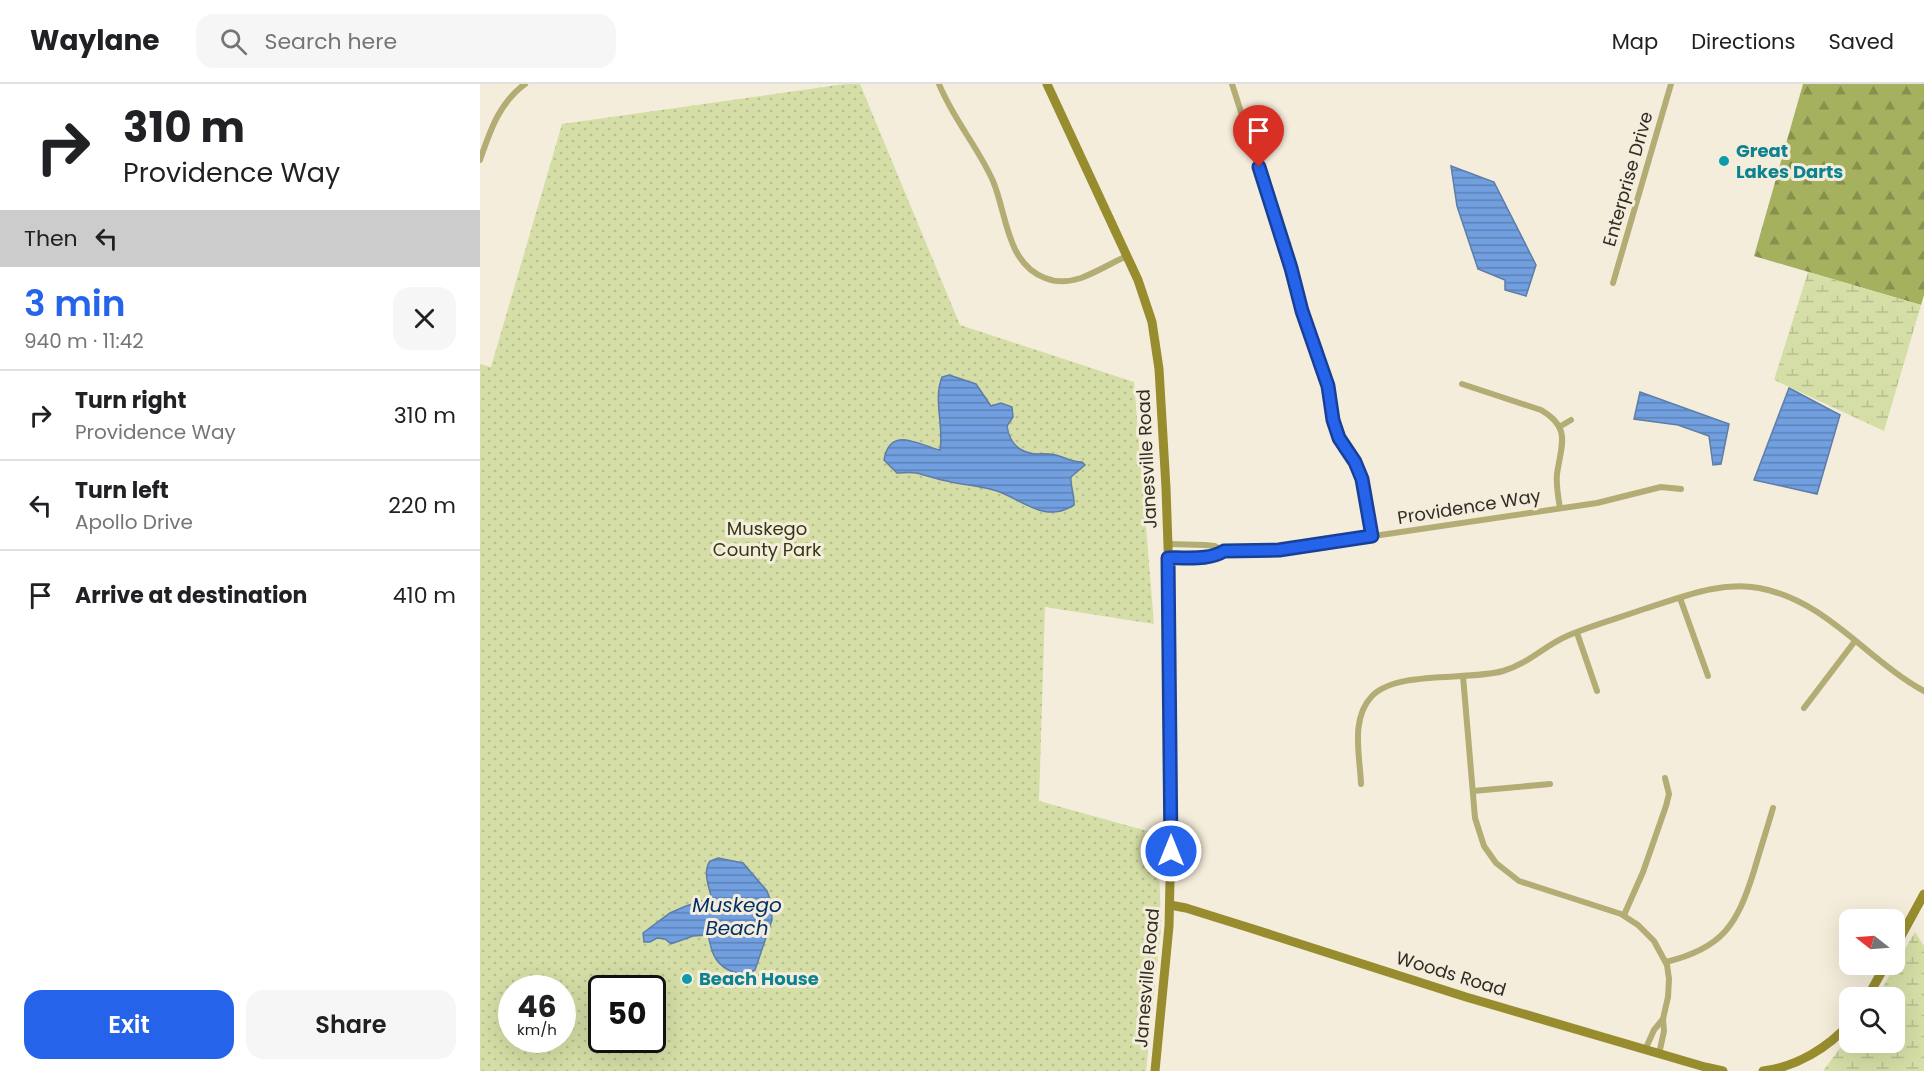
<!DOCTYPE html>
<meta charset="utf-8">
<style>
:root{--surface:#fff;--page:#f6f6f6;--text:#202124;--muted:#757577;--line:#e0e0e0;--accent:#2563eb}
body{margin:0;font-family:Poppins,sans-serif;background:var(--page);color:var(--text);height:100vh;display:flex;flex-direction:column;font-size:22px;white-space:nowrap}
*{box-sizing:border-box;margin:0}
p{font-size:20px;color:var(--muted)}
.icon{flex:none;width:33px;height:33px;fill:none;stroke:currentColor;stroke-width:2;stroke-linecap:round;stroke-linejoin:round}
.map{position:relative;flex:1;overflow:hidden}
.panel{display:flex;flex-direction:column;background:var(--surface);width:480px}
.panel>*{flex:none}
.guide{background:#fff;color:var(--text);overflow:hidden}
.needle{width:39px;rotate:287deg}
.fabs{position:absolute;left:1359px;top:825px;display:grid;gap:12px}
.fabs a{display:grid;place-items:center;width:66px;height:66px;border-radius:12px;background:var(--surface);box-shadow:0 6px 24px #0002;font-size:30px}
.speed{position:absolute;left:18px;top:891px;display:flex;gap:12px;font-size:30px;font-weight:700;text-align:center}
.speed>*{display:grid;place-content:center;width:78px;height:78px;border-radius:50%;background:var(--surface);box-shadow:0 6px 24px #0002;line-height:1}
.speed small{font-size:15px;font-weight:400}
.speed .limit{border:3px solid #111;border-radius:9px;background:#fff;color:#111}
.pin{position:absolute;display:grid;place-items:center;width:51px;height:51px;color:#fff;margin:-62px -26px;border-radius:50% 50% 50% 0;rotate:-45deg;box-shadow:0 0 6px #0007}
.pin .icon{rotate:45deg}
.me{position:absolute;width:66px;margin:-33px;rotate:0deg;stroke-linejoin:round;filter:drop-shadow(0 0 4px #0008)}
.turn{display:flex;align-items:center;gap:21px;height:126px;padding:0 24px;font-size:27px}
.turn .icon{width:78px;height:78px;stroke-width:2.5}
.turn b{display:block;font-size:42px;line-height:51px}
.then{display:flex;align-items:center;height:57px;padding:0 24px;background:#0003;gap:12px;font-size:22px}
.round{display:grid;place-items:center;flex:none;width:63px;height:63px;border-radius:18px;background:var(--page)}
.headline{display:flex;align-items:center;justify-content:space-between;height:102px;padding:0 24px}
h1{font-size:36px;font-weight:600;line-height:45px;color:var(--accent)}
.button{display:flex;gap:12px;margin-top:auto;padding:12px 24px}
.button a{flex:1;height:69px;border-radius:18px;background:var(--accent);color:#fff;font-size:24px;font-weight:600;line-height:69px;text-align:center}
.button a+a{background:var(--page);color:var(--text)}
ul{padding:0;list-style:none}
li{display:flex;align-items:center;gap:18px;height:90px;padding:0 24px;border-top:2px solid var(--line)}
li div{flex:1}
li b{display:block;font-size:22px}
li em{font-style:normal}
header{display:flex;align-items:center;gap:36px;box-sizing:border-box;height:84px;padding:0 30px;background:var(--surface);border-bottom:2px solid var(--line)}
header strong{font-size:28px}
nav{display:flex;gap:33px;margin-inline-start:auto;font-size:21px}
.search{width:420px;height:54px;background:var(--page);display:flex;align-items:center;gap:15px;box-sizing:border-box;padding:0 21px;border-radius:18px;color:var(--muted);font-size:22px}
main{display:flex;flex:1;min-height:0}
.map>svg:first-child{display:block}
.forest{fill:url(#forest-firs)}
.wetland{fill:url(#wetland-marsh)}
.park{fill:url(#park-dots);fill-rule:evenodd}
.water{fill:url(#water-rules);stroke:#5e7da8;stroke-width:1.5}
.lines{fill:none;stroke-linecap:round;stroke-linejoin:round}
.street{stroke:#b3ad75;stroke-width:6}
.secondary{stroke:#978d2f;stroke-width:9}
.route-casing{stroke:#184099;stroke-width:15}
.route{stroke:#2563eb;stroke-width:10}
.culture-dot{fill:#0f9aa8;stroke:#f5eddb;stroke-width:2}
.labels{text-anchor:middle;stroke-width:6;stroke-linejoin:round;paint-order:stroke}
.culture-label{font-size:18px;font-weight:bold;fill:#0d838f;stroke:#f5eddb;text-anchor:start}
.street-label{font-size:18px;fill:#302d26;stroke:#f5eddb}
.park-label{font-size:18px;fill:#333814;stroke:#f5eddb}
.water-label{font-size:20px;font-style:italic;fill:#023169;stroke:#f5eddb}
</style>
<header>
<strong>Waylane</strong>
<div class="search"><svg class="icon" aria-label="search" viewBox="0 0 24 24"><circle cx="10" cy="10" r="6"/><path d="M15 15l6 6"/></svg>Search here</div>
<nav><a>Map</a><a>Directions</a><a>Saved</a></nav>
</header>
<main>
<section class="panel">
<div class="guide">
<div class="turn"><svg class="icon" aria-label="right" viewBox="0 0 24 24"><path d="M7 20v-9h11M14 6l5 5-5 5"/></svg><div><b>310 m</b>Providence Way</div></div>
<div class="then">Then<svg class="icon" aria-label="left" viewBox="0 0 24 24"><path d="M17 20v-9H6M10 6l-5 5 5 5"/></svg></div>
</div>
<div class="headline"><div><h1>3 min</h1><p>940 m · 11:42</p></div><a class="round"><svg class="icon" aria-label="close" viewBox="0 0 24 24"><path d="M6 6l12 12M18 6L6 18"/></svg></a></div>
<ul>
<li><svg class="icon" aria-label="right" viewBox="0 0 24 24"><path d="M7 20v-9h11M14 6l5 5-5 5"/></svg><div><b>Turn right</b><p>Providence Way</p></div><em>310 m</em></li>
<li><svg class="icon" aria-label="left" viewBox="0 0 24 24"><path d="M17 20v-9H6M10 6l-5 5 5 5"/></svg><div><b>Turn left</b><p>Apollo Drive</p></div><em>220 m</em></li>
<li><svg class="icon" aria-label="arrive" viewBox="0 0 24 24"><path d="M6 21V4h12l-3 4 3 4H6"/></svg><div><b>Arrive at destination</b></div><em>410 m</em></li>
</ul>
<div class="button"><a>Exit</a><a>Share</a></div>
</section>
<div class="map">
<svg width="1444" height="987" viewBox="0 0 1444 987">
<defs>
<pattern id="forest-firs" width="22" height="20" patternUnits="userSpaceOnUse" patternTransform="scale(1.5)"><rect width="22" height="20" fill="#a6b15f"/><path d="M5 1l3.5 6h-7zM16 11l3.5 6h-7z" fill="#88904e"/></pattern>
<pattern id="wetland-marsh" width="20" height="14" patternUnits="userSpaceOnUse" patternTransform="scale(1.5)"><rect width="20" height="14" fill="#d5dea6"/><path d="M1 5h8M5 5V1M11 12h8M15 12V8" fill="none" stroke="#b7bf8f"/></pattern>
<pattern id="park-dots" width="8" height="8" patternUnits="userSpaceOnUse" patternTransform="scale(1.5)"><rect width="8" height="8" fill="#d5dea6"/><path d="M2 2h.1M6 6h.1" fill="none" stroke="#b7bf8f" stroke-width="1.8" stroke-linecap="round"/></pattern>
<pattern id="water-rules" width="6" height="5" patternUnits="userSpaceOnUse" patternTransform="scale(1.5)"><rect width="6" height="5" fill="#719fdf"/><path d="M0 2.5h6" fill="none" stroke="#5d82b5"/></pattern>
</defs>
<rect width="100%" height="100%" fill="#f5eddb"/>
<path class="forest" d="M1323,0H1444V211L1441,221L1274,172Z"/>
<g class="wetland">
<path d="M1328,188L1441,221L1404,347L1294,296Z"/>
<path d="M1435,848L1444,862V987H1343L1369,952L1370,958H1414V914L1397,913Z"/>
</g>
<path class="park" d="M365,0H380L480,241L654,298L674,540L565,523L559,717L678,750L681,843L666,987H0V280L11,283L82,40ZM32,904H82V956H32ZM122,904H172V956H122Z"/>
<g class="water">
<path d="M971,82L1014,98L1056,181L1046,212L1025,206V196L998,185L977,122Z"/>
<path d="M469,291L496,300L511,322L521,319L532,323L533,333L527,342C529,356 536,366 550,369C557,371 564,369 570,370C583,371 588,378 602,378L605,381L591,393C590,403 595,411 594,421C565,440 543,416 517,407C501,402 483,401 467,397C456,395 446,391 436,389C430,388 423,389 417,389L404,376C410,341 438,361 460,366C464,341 453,316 462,293Z"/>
<path d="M1309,304L1360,331L1337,410L1274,396Z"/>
<path d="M1160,308L1249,340L1241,380L1233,381L1229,352L1198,341L1154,335Z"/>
<path d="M238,774L263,779L287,807L291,818L292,836L275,886C262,894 244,887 236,875C231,868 230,858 228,851L213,852L191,860L185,855L177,854L170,858H164L163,849L190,829L206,822L229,815L231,812C228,800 223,787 230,777Z"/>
</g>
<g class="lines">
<g class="street">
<path d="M459,0C473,35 498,63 513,97C527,130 526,179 565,194C577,199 589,198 601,194C617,188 631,179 647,172"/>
<path d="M752,0L811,184L822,227L848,302L853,336L859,354L875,378L882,395L892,452"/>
<path d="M0,76C10,47 19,19 45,0"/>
<path d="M1133,199L1191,0"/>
<path d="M982,300L1061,326C1092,344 1081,361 1077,390C1076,401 1078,413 1080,424"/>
<path d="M1079,343L1091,336"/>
<path d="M688,460L725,461L735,462L744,467L799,466L1117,419L1181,403L1201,405"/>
<path d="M688,474C706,473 728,476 744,467"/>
<path d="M1200,514L1228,592"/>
<path d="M1097,549L1117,607"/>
<path d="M983,592L995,734L1004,762L1016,779L1039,797L1141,830L1158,841L1174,857L1187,881L1189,895L1188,913L1183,935L1184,947L1179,970"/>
<path d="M1324,624L1375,557"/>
<path d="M881,700C880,672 870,635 892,612C917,586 988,597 1023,587C1048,580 1064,562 1087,552C1112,541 1139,534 1164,525C1203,513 1239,497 1279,504C1346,516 1387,576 1444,607"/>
<path d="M993,707L1070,700"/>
<path d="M1144,831L1163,788L1186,722L1189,710L1185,694"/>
<path d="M1186,878C1243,864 1257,841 1274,787C1280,766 1287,745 1293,724"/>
<path d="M1165,966L1174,946L1183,935"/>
</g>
<g class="secondary">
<path d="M567,0L658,196L672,238L679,285L686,404L689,491L691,751L689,842L675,987"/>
<path d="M690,821L706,824L770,844L986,913L1225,983L1243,987"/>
<path d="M1414,865L1444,810"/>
<path d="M1387,914L1406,880"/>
<path d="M1283,987C1316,983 1348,964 1370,939"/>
</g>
</g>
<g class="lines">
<defs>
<path id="route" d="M691,767L688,474C706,473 728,477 744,467L799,466L892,452L882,395L875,378L859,354L853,336L848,302L822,227L811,184L779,83"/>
</defs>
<use href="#route" class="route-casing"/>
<use href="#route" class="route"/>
</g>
<g class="culture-dot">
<circle cx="1244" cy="77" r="6"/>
<circle cx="207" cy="895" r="6"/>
</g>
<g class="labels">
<g class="culture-label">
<text x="1256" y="73">Great<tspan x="1256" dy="21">Lakes Darts</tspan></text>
<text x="219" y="901">Beach House</text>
</g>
<g class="street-label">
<text transform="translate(1148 95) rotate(-74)" y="6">Enterprise Drive</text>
<text transform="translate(667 375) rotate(-93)" y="6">Janesville Road</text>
<text transform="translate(989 423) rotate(-9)" y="6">Providence Way</text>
<text transform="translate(971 890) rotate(17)" y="6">Woods Road</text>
<text transform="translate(667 894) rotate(-85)" y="6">Janesville Road</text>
</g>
<g class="park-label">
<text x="287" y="451">Muskego<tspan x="287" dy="21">County Park</tspan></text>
</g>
<g class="water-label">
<text x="257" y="828">Muskego<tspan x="257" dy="23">Beach</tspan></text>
</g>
</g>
</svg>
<div class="fabs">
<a><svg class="needle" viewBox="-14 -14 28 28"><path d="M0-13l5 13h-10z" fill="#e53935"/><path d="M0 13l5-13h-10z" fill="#757577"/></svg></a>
<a><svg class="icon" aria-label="search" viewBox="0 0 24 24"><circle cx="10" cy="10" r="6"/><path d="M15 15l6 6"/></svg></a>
</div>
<div class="speed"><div>46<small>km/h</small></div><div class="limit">50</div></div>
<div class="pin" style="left:779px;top:83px;background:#d93025"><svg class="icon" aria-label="arrive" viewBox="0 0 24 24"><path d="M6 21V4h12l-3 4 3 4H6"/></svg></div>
<svg class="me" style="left:691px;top:767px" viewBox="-20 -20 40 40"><circle r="17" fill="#2563eb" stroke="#fff" stroke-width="3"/><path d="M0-11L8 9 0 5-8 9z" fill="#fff"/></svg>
</div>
</main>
